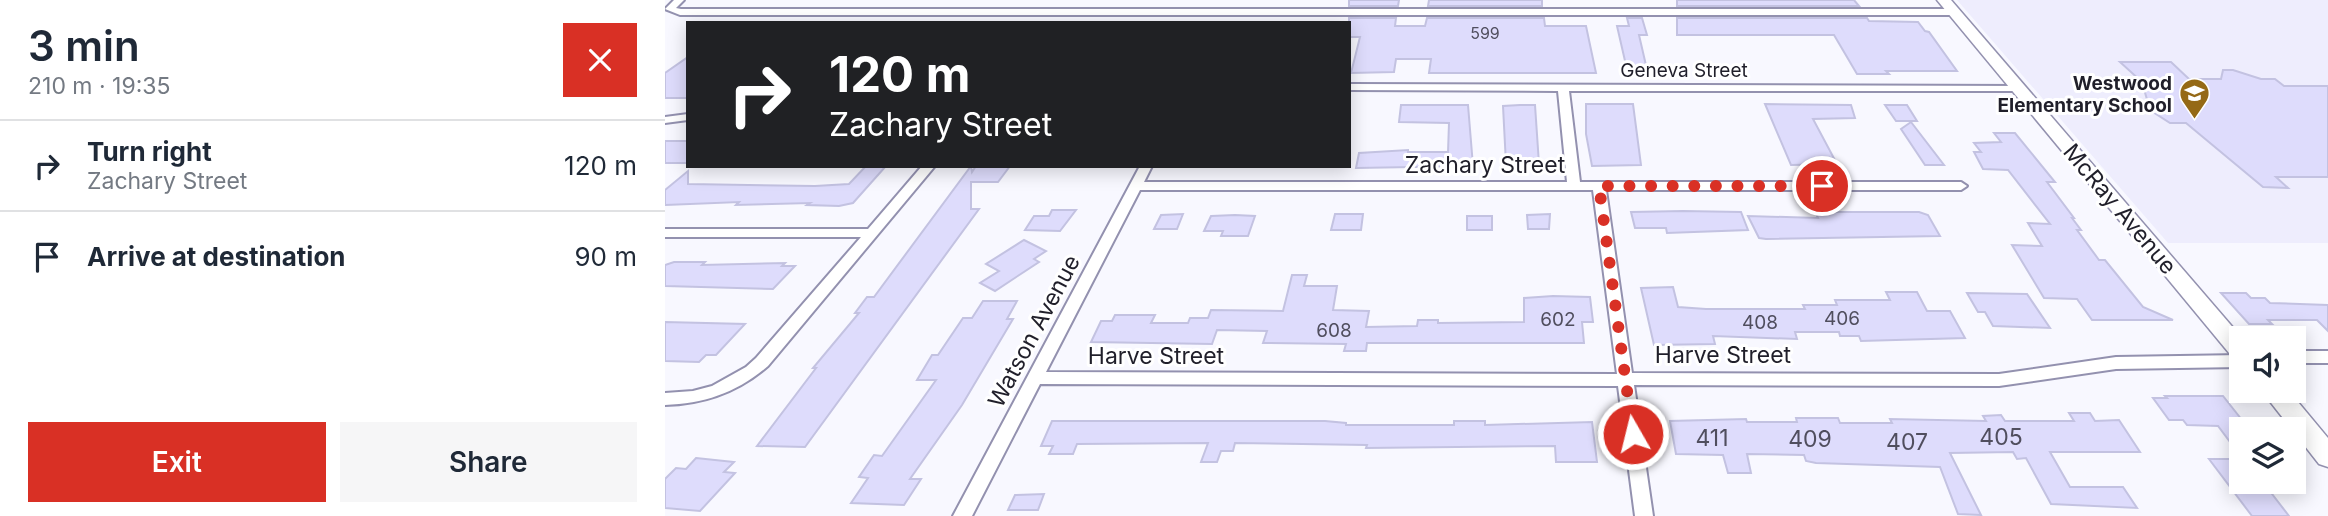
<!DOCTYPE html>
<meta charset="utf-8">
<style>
:root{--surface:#fff;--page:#f6f6f7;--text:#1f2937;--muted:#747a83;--line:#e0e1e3;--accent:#d93025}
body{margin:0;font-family:Inter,sans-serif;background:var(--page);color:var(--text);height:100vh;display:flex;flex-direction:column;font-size:26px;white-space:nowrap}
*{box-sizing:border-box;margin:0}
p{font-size:23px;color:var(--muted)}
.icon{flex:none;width:38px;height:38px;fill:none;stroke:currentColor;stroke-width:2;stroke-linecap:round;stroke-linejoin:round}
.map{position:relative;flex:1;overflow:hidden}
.sheet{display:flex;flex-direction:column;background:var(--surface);width:665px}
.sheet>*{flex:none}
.hud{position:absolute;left:21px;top:21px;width:665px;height:147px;border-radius:0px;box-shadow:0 4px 18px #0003;background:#202124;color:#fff;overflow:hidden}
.fabs{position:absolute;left:1564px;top:326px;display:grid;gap:14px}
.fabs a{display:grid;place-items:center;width:77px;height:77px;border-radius:0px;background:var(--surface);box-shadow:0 4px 18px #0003;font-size:35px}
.pin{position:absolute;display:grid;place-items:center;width:60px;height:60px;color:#fff;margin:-30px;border:4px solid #fff;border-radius:50%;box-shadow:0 2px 7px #0007}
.me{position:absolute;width:77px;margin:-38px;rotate:352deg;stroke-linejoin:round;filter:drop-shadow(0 0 5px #0008)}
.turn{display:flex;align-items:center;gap:24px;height:147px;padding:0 28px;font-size:32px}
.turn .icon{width:91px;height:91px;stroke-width:2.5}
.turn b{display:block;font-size:49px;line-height:60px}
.round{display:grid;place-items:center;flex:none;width:74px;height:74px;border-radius:0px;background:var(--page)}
.overview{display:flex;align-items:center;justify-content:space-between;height:119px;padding:0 28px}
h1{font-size:42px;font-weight:600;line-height:52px}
.action{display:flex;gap:14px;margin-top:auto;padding:14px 28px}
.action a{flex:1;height:80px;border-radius:0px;background:var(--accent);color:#fff;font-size:28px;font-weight:600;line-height:80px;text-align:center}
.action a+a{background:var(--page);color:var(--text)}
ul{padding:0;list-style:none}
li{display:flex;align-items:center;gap:21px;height:91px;padding:0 28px;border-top:2px solid var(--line)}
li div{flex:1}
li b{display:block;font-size:26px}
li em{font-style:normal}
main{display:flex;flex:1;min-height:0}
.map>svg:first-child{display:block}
.built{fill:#eeedfd}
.building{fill:#dedcfc;stroke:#c3c2e1;stroke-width:2}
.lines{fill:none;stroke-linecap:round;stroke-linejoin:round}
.street-casing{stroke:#9391af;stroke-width:4}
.secondary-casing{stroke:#9391af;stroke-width:3}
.street{fill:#fff;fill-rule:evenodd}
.secondary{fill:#fff;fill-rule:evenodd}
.route{stroke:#d93025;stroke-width:12;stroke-dasharray:0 21.6}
.labels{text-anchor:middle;stroke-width:6;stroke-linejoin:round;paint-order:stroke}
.far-number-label{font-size:16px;fill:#504e5e}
.far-street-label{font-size:19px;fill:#201f2a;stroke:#fff}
.far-poi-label{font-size:19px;font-weight:bold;fill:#201f2a;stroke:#fff;text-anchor:end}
.number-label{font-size:19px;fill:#504e5e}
.street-label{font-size:23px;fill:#201f2a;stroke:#fff}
.near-number-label{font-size:23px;fill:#504e5e}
</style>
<main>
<section class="sheet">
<div class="overview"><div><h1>3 min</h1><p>210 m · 19:35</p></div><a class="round" style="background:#d93025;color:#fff"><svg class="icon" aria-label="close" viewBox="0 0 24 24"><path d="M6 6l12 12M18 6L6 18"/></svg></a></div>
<ul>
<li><svg class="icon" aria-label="right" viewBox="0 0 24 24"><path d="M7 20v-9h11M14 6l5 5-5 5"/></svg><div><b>Turn right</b><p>Zachary Street</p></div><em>120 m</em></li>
<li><svg class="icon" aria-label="arrive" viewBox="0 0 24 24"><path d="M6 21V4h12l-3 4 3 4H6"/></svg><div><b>Arrive at destination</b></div><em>90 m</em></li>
</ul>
<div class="action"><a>Exit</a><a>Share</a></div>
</section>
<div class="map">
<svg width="1663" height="516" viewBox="0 0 1663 516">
<rect width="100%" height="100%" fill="#f8f8ff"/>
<path class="built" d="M1292,0H1663V243H1503Z"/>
<g class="building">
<path d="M684,0H734L733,6H684Z"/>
<path d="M764,0H877V6H763Z"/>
<path d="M1012,0H1189L1194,6H1012Z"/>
<path d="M684,18H731L730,26H760L762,18H879L880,26H921L931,73H764L766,59H731L729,72L686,73L695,37H684Z"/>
<path d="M962,18H977L982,35H974L983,74H963L952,26H964Z"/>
<path d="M1012,18H1202L1204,21L1253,22L1260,31L1264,32L1292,71H1221L1224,74H1192L1169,35H1012Z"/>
<path d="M23,57V98H0V73Z"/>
<path d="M1455,62H1506L1524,79H1556L1558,70H1568L1596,79H1610L1619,86H1663V177H1611L1623,188L1598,187L1521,123H1505L1485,110L1477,82Z"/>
<path d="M921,104H968L976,165L927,166L921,134Z"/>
<path d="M1100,104L1186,105L1190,118L1148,119L1172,164L1126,165Z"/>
<path d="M736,105H803L808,166L691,168L694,153L743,150V152H783L784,123L734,122Z"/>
<path d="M855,105H870L874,164H841L838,106Z"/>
<path d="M1220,105H1242L1252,121H1231Z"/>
<path d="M1246,122L1279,165H1260L1236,129Z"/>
<path d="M1329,133H1350L1390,182H1382L1409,218H1407L1416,230H1412L1434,260H1440L1478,307L1508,320H1427L1412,299L1379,298L1347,245L1377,246L1363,223L1385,224L1343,170L1318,169L1309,152H1316L1309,143L1336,142Z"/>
<rect x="0" y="141" width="23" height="22"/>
<path d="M201,166H221L188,203L174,206L142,205L145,203L71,205L74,202L0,205V190L23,171V184L150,186L184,184Z"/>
<path d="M306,166L307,172L311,166H345L333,182H306V209H314L140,447L92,446L151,368H148L194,313H190L202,297H209Z"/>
<path d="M387,210H411L395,231L360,230L369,216H384Z"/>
<path d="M1018,211L1076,212L1083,230L1002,233L1001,228H970L966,212Z"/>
<path d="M1150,212H1254L1263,215L1275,236L1101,239L1094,238L1083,216L1153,218Z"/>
<path d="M518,214L512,229H489L496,215Z"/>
<path d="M670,214H698L696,230H666Z"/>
<path d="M885,214L884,229H863L862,215Z"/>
<path d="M546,216L570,215L590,216L583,236H556L558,231H539Z"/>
<rect x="802" y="216" width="25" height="14"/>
<path d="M359,240L381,251L369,259L374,262L330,291L315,283L334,271L321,264Z"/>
<path d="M9,262H40L37,265L120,263L117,266H130L108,289L0,286V265Z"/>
<path d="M627,275H642L639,286H672L668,310L704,311L701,327L752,326L753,320H773V323L859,322V298L888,296L925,297L928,322H917L919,343H702L701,351H679L681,344L598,343L602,331L552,330L547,344L426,342L436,321H447L450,315H490L486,323H523L525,318H543L546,310L618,311Z"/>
<path d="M1008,287L1013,307L1041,309H1140L1138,305H1172L1170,300H1225L1221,292H1252L1262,311H1285L1300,338L1196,341L1194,336H1175L1174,332H1130L1132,339L1048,336L1050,344L989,345L976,288Z"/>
<path d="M1302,293L1362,294L1385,328L1328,326L1320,312H1313Z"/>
<path d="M1556,293H1581L1586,298H1600L1605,303L1663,305V331L1652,320H1603L1607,324H1584Z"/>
<path d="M318,301H352L342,319H348L297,405L245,479H256L239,505L186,503L203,478L194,477L209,455L217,456L271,380H252L267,355H273L298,318H307Z"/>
<path d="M0,322L80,324L51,355H41L34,362L0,361Z"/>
<path d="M1500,396H1558L1577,420V458L1553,426L1522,425L1518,420H1504L1488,398H1502Z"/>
<path d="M1404,413H1425L1430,421L1454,420L1475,452H1385L1405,487H1458L1472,508L1386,504L1361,458L1352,459L1348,452L1285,453L1316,515L1293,514L1275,467L1151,463L1141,461L1139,455L1082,454L1086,473H1063L1058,455L1011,454L1005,421L1081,419L1082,422H1132L1131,418H1173L1175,423H1227L1225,419L1321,421L1318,416L1336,415L1340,421H1409Z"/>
<path d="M387,421H660L681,423V425H789V421H820V425L927,422L932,462H891L890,446L701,448L702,445L570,443L568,451H556L552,462H536L543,443L412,444L408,454H384L388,446H376Z"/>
<path d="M31,458L69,462L59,472L70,473L35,511L0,508V479L11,468L21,469Z"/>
<path d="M1544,459H1577V481H1597L1624,516H1587Z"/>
<path d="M379,494L373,510H343L350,495Z"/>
</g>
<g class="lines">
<defs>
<g id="street">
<path d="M9,0H19L11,8L16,9H1290L1295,12L1290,15H15L0,9Z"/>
<path d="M684,84L1358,86L1359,88L1354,91H904L915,182H1296L1302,186L1296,190H941L967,373L1334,374L1451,357L1577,355V367L1451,369L1334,386L969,385L988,516H970L953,386L375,384L307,516H288L475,166H487L479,182H902L893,91L684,90ZM475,190H928L952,374L381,372Z"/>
<path d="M23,114V120L0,123V117Z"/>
<path d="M257,166H270L103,366C73,392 40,404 0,405V393L28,391L47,386L81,367L91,358L196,237H0V229H203Z"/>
<rect x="1629" y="351" width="34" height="12"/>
</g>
<g id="secondary">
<path d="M1272,0H1286L1577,338V361L1569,359Z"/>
<path d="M1596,390H1623L1663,438V467L1654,464Z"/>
</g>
</defs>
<use href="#street" class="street-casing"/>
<use href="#secondary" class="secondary-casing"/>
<use href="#street" class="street"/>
<use href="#secondary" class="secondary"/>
</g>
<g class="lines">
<path class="route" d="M968,434L934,186H1157"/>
</g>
<defs>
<symbol id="school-pin" viewBox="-11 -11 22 30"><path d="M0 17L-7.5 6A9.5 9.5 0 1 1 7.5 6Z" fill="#956916" stroke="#fff"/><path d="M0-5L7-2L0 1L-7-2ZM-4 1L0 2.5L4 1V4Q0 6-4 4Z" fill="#fff"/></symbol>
</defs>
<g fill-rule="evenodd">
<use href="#school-pin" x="1512" y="76" width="35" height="47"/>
</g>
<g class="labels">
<g class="far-number-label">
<text x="820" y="39">599</text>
</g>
<g class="far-street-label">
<text x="1019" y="77">Geneva Street</text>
</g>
<g class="far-poi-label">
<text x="1507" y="90">Westwood<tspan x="1507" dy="22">Elementary School</tspan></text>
</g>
<g class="number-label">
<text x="1177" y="325">406</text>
<text x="893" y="326">602</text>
<text x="1095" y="329">408</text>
<text x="669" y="337">608</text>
</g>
<g class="street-label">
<text x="820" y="173">Zachary Street</text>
<text transform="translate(1455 209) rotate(50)" y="8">McRay Avenue</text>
<text transform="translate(369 331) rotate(-62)" y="8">Watson Avenue</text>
<text x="1058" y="363">Harve Street</text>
<text x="491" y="364">Harve Street</text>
</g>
<g class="near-number-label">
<text x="1336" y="445">405</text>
<text x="1047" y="446">411</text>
<text x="1145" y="447">409</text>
<text x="1242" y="450">407</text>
</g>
</g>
</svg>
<div class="fabs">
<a><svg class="icon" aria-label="sound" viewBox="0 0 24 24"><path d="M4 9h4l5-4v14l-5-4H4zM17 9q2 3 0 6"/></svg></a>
<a><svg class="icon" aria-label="layers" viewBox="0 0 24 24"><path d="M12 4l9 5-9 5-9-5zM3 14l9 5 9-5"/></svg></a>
</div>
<div class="pin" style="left:1157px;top:186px;background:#d93025"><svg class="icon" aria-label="arrive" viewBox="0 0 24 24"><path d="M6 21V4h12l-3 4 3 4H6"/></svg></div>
<svg class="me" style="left:968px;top:434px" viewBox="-20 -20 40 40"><circle r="17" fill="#d93025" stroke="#fff" stroke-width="3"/><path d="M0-11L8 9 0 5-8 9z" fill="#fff"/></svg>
<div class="hud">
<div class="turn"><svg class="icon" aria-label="right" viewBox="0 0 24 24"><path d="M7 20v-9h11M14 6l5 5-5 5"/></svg><div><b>120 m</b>Zachary Street</div></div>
</div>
</div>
</main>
